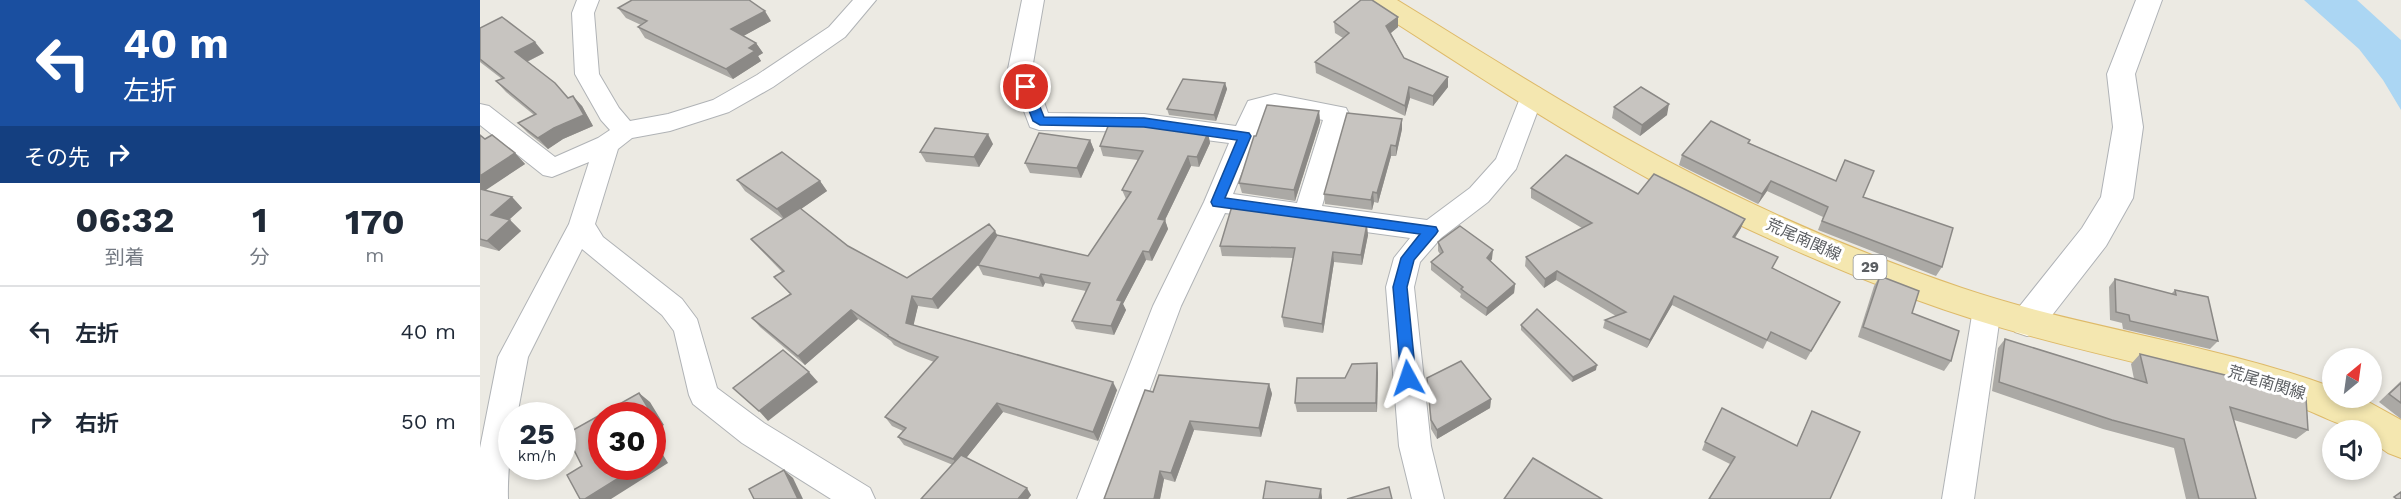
<!DOCTYPE html>
<html lang="ja">
<meta charset="utf-8">
<style>
:root{--surface:#fff;--page:#f2f2f3;--text:#1f2937;--muted:#747a83;--line:#e0e1e3}
body{margin:0;font-family:"Work Sans","Noto Sans JP",sans-serif;background:var(--page);color:var(--text);height:100vh;display:flex;flex-direction:column;font-size:22px;white-space:nowrap}
*{box-sizing:border-box;margin:0}
p{font-size:20px;color:var(--muted)}
.icon{flex:none;width:33px;height:33px;fill:none;stroke:currentColor;stroke-width:2;stroke-linecap:round;stroke-linejoin:round}
.map{position:relative;flex:1;overflow:hidden}
.details{display:flex;flex-direction:column;background:var(--surface);width:480px}
.details>*{flex:none}
.top-card{background:#1a4fa0;color:#fff;overflow:hidden}
.needle{width:39px;rotate:29deg}
.tools{position:absolute;left:1842px;top:348px;display:grid;gap:12px}
.tools a{display:grid;place-items:center;width:60px;height:60px;border-radius:50%;background:var(--surface);box-shadow:0 3px 9px #0003;font-size:30px}
.speed{position:absolute;left:18px;top:402px;display:flex;gap:12px;font-size:30px;font-weight:700;text-align:center}
.speed>*{display:grid;place-content:center;width:78px;height:78px;border-radius:50%;background:var(--surface);box-shadow:0 3px 9px #0003;line-height:1}
.speed small{font-size:15px;font-weight:400}
.speed .limit{border:9px solid #d22;background:#fff;color:#111}
.pin{position:absolute;display:grid;place-items:center;width:51px;height:51px;color:#fff;margin:-26px;border:3px solid #fff;border-radius:50%;box-shadow:0 2px 6px #0007}
.me{position:absolute;width:66px;margin:-33px;rotate:355deg;stroke-linejoin:round;filter:drop-shadow(0 0 4px #0008)}
.turn{display:flex;align-items:center;gap:21px;height:126px;padding:0 24px;font-size:27px}
.turn .icon{width:78px;height:78px;stroke-width:2.5}
.turn b{display:block;font-size:42px;line-height:51px}
.then{display:flex;align-items:center;height:57px;padding:0 24px;background:#0003;gap:12px;font-size:22px}
.eta{display:flex;justify-content:space-evenly;align-items:center;height:102px;text-align:center}
.eta b{font-size:36px;font-weight:700;line-height:42px}
ul{padding:0;list-style:none}
li{display:flex;align-items:center;gap:18px;height:90px;padding:0 24px;border-top:2px solid var(--line)}
li div{flex:1}
li b{display:block;font-size:22px}
li em{font-style:normal}
main{display:flex;flex:1;min-height:0}
.map>svg:first-child{display:block}
.water{fill:#abd6f3}
.lines{fill:none;stroke-linecap:round;stroke-linejoin:round}
.street-casing{stroke:#b0b3b6;stroke-width:2}
.secondary-casing{stroke:#afb2b6;stroke-width:2}
.primary-casing{stroke:#deba69;stroke-width:2}
.street{fill:#fff;fill-rule:evenodd}
.secondary{fill:#fff;fill-rule:evenodd}
.primary{fill:#f4e7b0;fill-rule:evenodd}
.wall{fill:#aba9a5}
.shaded-wall{fill:#8b8986}
.building{fill:#c7c4c0;stroke:#8b8986;stroke-width:1.5}
.route{fill:#1a73e8;stroke:#114b97;stroke-width:1.5}
.labels{text-anchor:middle;stroke-width:6;stroke-linejoin:round;paint-order:stroke}
.shield{fill:#fff;stroke:#8c8e91;stroke-width:1.5}
.shield-label{font-size:15px;font-weight:bold;fill:#5b5e62}
.street-label{font-size:16px;fill:#5b5e62;stroke:#fff}
</style>
<main>
<section class="details">
<div class="top-card">
<div class="turn"><svg class="icon" aria-label="left" viewBox="0 0 24 24"><path d="M17 20v-9H6M10 6l-5 5 5 5"/></svg><div><b>40 m</b>左折</div></div>
<div class="then">その先<svg class="icon" aria-label="right" viewBox="0 0 24 24"><path d="M7 20v-9h11M14 6l5 5-5 5"/></svg></div>
</div>
<div class="eta">
<div><b>06:32</b><p>到着</p></div>
<div><b>1</b><p>分</p></div>
<div><b>170</b><p>m</p></div>
</div>
<ul>
<li><svg class="icon" aria-label="left" viewBox="0 0 24 24"><path d="M17 20v-9H6M10 6l-5 5 5 5"/></svg><div><b>左折</b></div><em>40 m</em></li>
<li><svg class="icon" aria-label="right" viewBox="0 0 24 24"><path d="M7 20v-9h11M14 6l5 5-5 5"/></svg><div><b>右折</b></div><em>50 m</em></li>
</ul>
</section>
<div class="map">
<svg width="1921" height="499" viewBox="0 0 1921 499">
<rect width="100%" height="100%" fill="#eceae3"/>
<path class="water" d="M1824,0H1877L1921,40V110L1903,80L1879,49Z"/>
<g class="lines">
<defs>
<g id="street">
<path d="M97,0H119L114,13L119,74L139,108L150,121L188,114L233,100L277,75L349,27L373,0H396L365,37L293,87L249,112L190,131L152,138L138,149L115,224L123,237L202,299L217,319L237,388L284,423L390,488L395,499H351L262,443L213,404L209,395L194,331L182,315L102,249L48,357L37,416H32C32,444 27,471 28,499H0V448L18,357L89,224L109,162L72,177L63,175L0,125V104L9,106L75,157L118,138L130,130L121,120L95,74L92,13Z"/>
<path d="M542,0H564L552,69L568,113L664,114L756,126L768,101L795,94L866,108L869,114L842,206L947,220L990,188L1016,159L1044,88L1052,86L1060,88L1064,94L1036,169L1008,202L961,238L940,262L934,287L951,446L964,499H932L919,446L906,287L914,258L930,238L745,213L701,306L629,499H597L673,306L724,202L749,143L664,132L559,130L550,127L528,69ZM795,110L843,120L817,203L753,194L786,113Z"/>
<path d="M1507,298L1517,301L1521,309L1494,499H1462L1493,309L1497,301Z"/>
</g>
<path id="secondary" d="M1656,0H1682L1655,74L1663,127L1653,198L1626,246L1559,332L1547,336L1535,332L1530,322L1535,312L1602,228L1621,197L1633,127L1627,74Z"/>
<path id="primary" d="M885,0H917C1010,57 1102,116 1199,167C1290,215 1385,255 1482,288C1603,329 1732,343 1852,387V398H1879L1885,400L1921,420V458L1908,453L1892,442V430C1863,430 1841,414 1814,405C1788,396 1761,389 1735,382C1635,357 1534,336 1437,300C1349,267 1263,229 1180,185C1080,131 985,67 889,6Z"/>
</defs>
<use href="#street" class="street-casing"/>
<use href="#secondary" class="secondary-casing"/>
<use href="#primary" class="primary-casing"/>
<use href="#street" class="street"/>
<use href="#secondary" class="secondary"/>
<use href="#primary" class="primary"/>
</g>
<g class="wall">
<path d="M138,8L291,21L263,36L276,43L283,53L278,56L281,61L253,79L165,38L158,27L161,25L146,18Z"/>
<path d="M854,22L918,27L911,33L924,58L968,87L953,106L930,98L925,116L836,73L835,62L863,38L855,33Z"/>
<path d="M0,28L64,53L47,62L88,98L102,106L113,126L83,139L68,149L48,133L38,123L54,115L26,92L16,81L22,79L0,62Z"/>
<path d="M745,83L747,89L736,121L689,115L687,109Z"/>
<path d="M1134,107L1187,115L1160,136L1132,118Z"/>
<path d="M839,111L840,122L815,201L762,193L759,183L776,136Z"/>
<path d="M922,119V129L916,156H911L898,203L894,202L892,210L845,204L844,194Z"/>
<path d="M728,133L730,143L719,167L711,166L685,220L688,229L672,261L666,260L643,304L646,310L634,335L596,329L592,321L606,291L565,283L563,287L503,275L498,265L501,262L458,309L438,306L433,325L637,390L618,441L523,412L486,458L551,495L548,499H441L473,465L424,445L418,437L423,431L412,426L405,417L454,362L428,352L414,345L411,341L378,319L325,365L280,327L272,318L310,294L294,277L302,272L279,248L271,239L303,219L265,191L257,180L340,181L347,191L321,209L368,246L427,278L517,235L608,256L646,199L642,190L658,160L623,156L620,146Z"/>
<path d="M0,135L5,139L35,153L45,164L5,190L32,197L42,208L29,220H30L41,231L19,251L0,246Z"/>
<path d="M610,140L614,150L601,178L550,173L545,163Z"/>
<path d="M1269,143L1383,197L1462,267L1456,276L1338,230L1343,217L1287,191L1278,204L1199,165L1202,155Z"/>
<path d="M513,144L499,167L446,162L440,152Z"/>
<path d="M1051,188L1158,194L1261,228L1255,238L1293,269L1360,302L1326,360L1287,341L1283,349L1192,305L1167,348L1123,328L1125,320L1136,316L1076,280L1064,288L1045,266L1046,257L1102,228L1051,198Z"/>
<path d="M888,235L882,265L854,262L843,333L804,327L802,317L814,258L742,256L740,246Z"/>
<path d="M958,242L1012,259L1010,261L1035,284L1034,293L1006,316L980,297L981,294L951,270V262L960,254L958,251Z"/>
<path d="M1400,276L1471,361L1464,371L1378,337L1394,286Z"/>
<path d="M1635,279L1691,294L1695,290L1738,341L1730,349L1643,329L1642,323L1630,320L1629,287Z"/>
<path d="M1041,325L1116,370L1092,382L1041,330Z"/>
<path d="M1525,339L1654,379L1651,364L1660,354L1828,430L1816,439L1754,420L1776,499H1706L1694,448L1623,429L1512,391L1518,348Z"/>
<path d="M897,363L898,373L897,412H817L815,403L865,378Z"/>
<path d="M947,378L1011,399L1010,408L957,439L951,429Z"/>
<path d="M1921,381V419L1899,402Z"/>
<path d="M789,384L792,394L781,437L714,430L695,482L684,479L680,499L673,392Z"/>
<path d="M1332,411L1380,432L1250,464L1222,450L1225,442L1317,445Z"/>
</g>
<g class="shaded-wall">
<path d="M285,11L291,21L258,39L251,29Z"/>
<path d="M918,17V27L907,36L906,26Z"/>
<path d="M55,42L64,53L44,63L35,52Z"/>
<path d="M276,43L283,53L278,56L281,61L253,79L246,69L269,48Z"/>
<path d="M968,77V87L953,106V96Z"/>
<path d="M745,83L747,89L736,121L734,115Z"/>
<path d="M929,87L930,98L925,116V106Z"/>
<path d="M93,96L102,106L113,126L83,139L68,149L58,138Z"/>
<path d="M1189,104L1187,115L1160,136L1162,125Z"/>
<path d="M839,111L840,122L815,201L814,190Z"/>
<path d="M922,119V129L916,156V146Z"/>
<path d="M728,133L730,143L719,167L717,157Z"/>
<path d="M508,134L513,144L499,167L494,157Z"/>
<path d="M610,140L614,150L601,178L597,168Z"/>
<path d="M911,145V156L898,203L897,193Z"/>
<path d="M35,153L45,164L0,194V176Z"/>
<path d="M708,156L711,166L682,226L685,220L688,229L672,261L669,252L678,219Z"/>
<path d="M340,181L347,191L305,220L297,209Z"/>
<path d="M1291,181L1287,191L1278,204L1282,194Z"/>
<path d="M893,192L894,202L892,210L891,200Z"/>
<path d="M32,197L42,208L22,226L11,215Z"/>
<path d="M1265,219L1261,228L1249,246L1253,237Z"/>
<path d="M30,220L41,231L19,251L7,241Z"/>
<path d="M887,224L888,235L882,265L881,255Z"/>
<path d="M515,231L520,240L458,309L452,299Z"/>
<path d="M1013,250L1012,259L1007,267V258Z"/>
<path d="M663,251L666,260L643,304L646,310L634,335L631,326L637,300Z"/>
<path d="M853,252L854,262L843,333L842,324Z"/>
<path d="M1077,271L1076,280L1064,288L1065,279Z"/>
<path d="M561,274L565,283L563,287L559,278Z"/>
<path d="M1035,284L1034,293L1006,316L1007,308Z"/>
<path d="M432,296L438,306L432,332L426,323Z"/>
<path d="M1194,296L1192,305L1167,348L1170,340Z"/>
<path d="M371,310L378,319L325,365L318,356Z"/>
<path d="M897,363L898,373L897,412L896,403Z"/>
<path d="M1117,365L1116,370L1092,382L1093,377Z"/>
<path d="M329,372L338,382L288,421L279,411Z"/>
<path d="M633,382L637,390L618,441L613,432Z"/>
<path d="M789,384L792,394L781,437L779,428Z"/>
<path d="M159,393L170,402L184,425L172,432V416Z"/>
<path d="M1011,399L1010,408L957,439V430Z"/>
<path d="M517,403L523,412L479,467L473,459Z"/>
<path d="M710,421L714,430L695,482L691,473Z"/>
<path d="M172,437L188,463L131,499H105L158,466H172Z"/>
<path d="M304,470L313,478L323,499H318Z"/>
<path d="M680,471L684,479L680,499H674Z"/>
<path d="M547,488L551,495L548,499H538Z"/>
<path d="M841,489L842,497V499H839Z"/>
</g>
<g class="building">
<path d="M152,0H269L285,11L251,29L276,43L269,48L275,51L246,69L158,27L167,21L138,8Z"/>
<path d="M881,0H892L918,17L906,26L924,58L968,77L953,96L929,87L925,106L835,62L869,33L854,22Z"/>
<path d="M22,17L55,42L35,52L75,83L88,98L93,96L104,115L74,128L58,138L38,123L56,114L16,81L24,78L0,59V28Z"/>
<path d="M703,79L745,83L734,115L687,109Z"/>
<path d="M1161,87L1189,104L1162,125L1134,107Z"/>
<path d="M787,105L839,111L814,190L759,183L774,136H776Z"/>
<path d="M867,113L922,119L916,146L911,145L897,193L893,192L891,200L844,194Z"/>
<path d="M1231,121L1270,140L1268,143L1356,181L1365,160L1394,171L1383,197L1473,228L1462,267L1342,221L1348,207L1291,181L1282,194L1202,155Z"/>
<path d="M629,124L654,125L728,133L717,157L708,156L678,219L685,220L669,252L663,251L637,300L642,301L631,326L592,321L610,283L561,274L559,278L498,265L517,235L608,256L651,192L642,190L663,151L620,146Z"/>
<path d="M455,128L508,134L494,157L440,152Z"/>
<path d="M559,133L610,140L597,168L545,163Z"/>
<path d="M0,135L5,139L12,135L35,153L0,176Z"/>
<path d="M302,152L340,181L297,209L257,180Z"/>
<path d="M1086,155L1158,194L1174,174L1265,219L1253,237L1298,257L1292,268L1360,302L1331,351L1291,332L1287,340L1194,296L1170,340L1125,320L1146,312L1077,271L1065,279L1046,257L1112,223L1051,188Z"/>
<path d="M0,189L32,197L11,215L30,220L7,241L0,239Z"/>
<path d="M752,206L887,224L881,255L853,252L842,324L802,317L815,248L740,246Z"/>
<path d="M320,208L368,246L427,278L509,224L515,231L452,299L432,296L426,323L633,382L613,432L517,403L473,459L418,437L426,428L405,417L458,357L421,343L408,336V335L371,310L318,356L272,318L311,294L294,277L304,271L271,239Z"/>
<path d="M980,226L1013,250L1007,258L1035,284L1007,308L981,289L983,287L951,262L963,252L958,242Z"/>
<path d="M1400,276L1439,291L1432,313L1479,331L1471,361L1383,327Z"/>
<path d="M1635,279L1696,295L1695,290L1728,297L1738,341L1650,321L1649,315L1636,312Z"/>
<path d="M1057,309L1117,365L1093,377L1041,325Z"/>
<path d="M1525,339L1667,383L1660,354L1745,375L1826,398L1828,430L1750,407L1776,499H1719L1704,439L1632,420L1519,382Z"/>
<path d="M303,350L329,372L279,411L253,388Z"/>
<path d="M981,361L1011,399L957,430L951,420L947,378Z"/>
<path d="M897,363L896,403H815L817,378H865L872,364Z"/>
<path d="M679,375L789,384L779,428L710,421L691,473L680,471L674,499H624L665,390L673,392Z"/>
<path d="M1921,383V403L1909,394Z"/>
<path d="M159,393L173,416H122V466H158L105,499H100L87,475L102,466L86,434Z"/>
<path d="M1242,408L1317,446L1332,411L1380,432L1350,499H1229L1255,457L1225,442Z"/>
<path d="M172,446L177,454L172,457Z"/>
<path d="M481,455L547,488L538,499H441Z"/>
<path d="M1053,458L1122,499H1024Z"/>
<path d="M304,470L318,499H274L269,489Z"/>
<path d="M786,481L841,489L839,499H783Z"/>
<path d="M909,487L912,499H867Z"/>
<path d="M1921,492V499H1917L1914,497Z"/>
</g>
<path class="route" d="M546,83L552,87L564,117L664,118L769,133L771,136L745,198L956,227L958,231L956,234L934,260L927,287L936,378L934,382L928,384L923,382L921,378L913,287L921,258L940,234L733,206L731,202L757,140L664,127L560,125L553,121L540,87Z"/>
<g class="labels">
<rect class="shield" x="1373.5" y="255" width="33" height="24" rx="4.5"/>
<g class="shield-label">
<text x="1390" y="272">29</text>
</g>
<g class="street-label">
<text transform="translate(1324 239) rotate(24)" y="6">荒尾南関線</text>
<text transform="translate(1787 382) rotate(17)" y="6">荒尾南関線</text>
</g>
</g>
</svg>
<div class="tools">
<a><svg class="needle" viewBox="-14 -14 28 28"><path d="M0-13l5 13h-10z" fill="#e53935"/><path d="M0 13l5-13h-10z" fill="#747a83"/></svg></a>
<a><svg class="icon" aria-label="sound" viewBox="0 0 24 24"><path d="M4 9h4l5-4v14l-5-4H4zM17 9q2 3 0 6"/></svg></a>
</div>
<div class="speed"><div>25<small>km/h</small></div><div class="limit">30</div></div>
<div class="pin" style="left:546px;top:87px;background:#d93025"><svg class="icon" aria-label="arrive" viewBox="0 0 24 24"><path d="M6 21V4h12l-3 4 3 4H6"/></svg></div>
<svg class="me" style="left:928px;top:378px" viewBox="-20 -20 40 40"><path d="M0-17L14 15 0 8-14 15z" fill="#1a73e8" stroke="#fff" stroke-width="4"/></svg>
</div>
</main>
